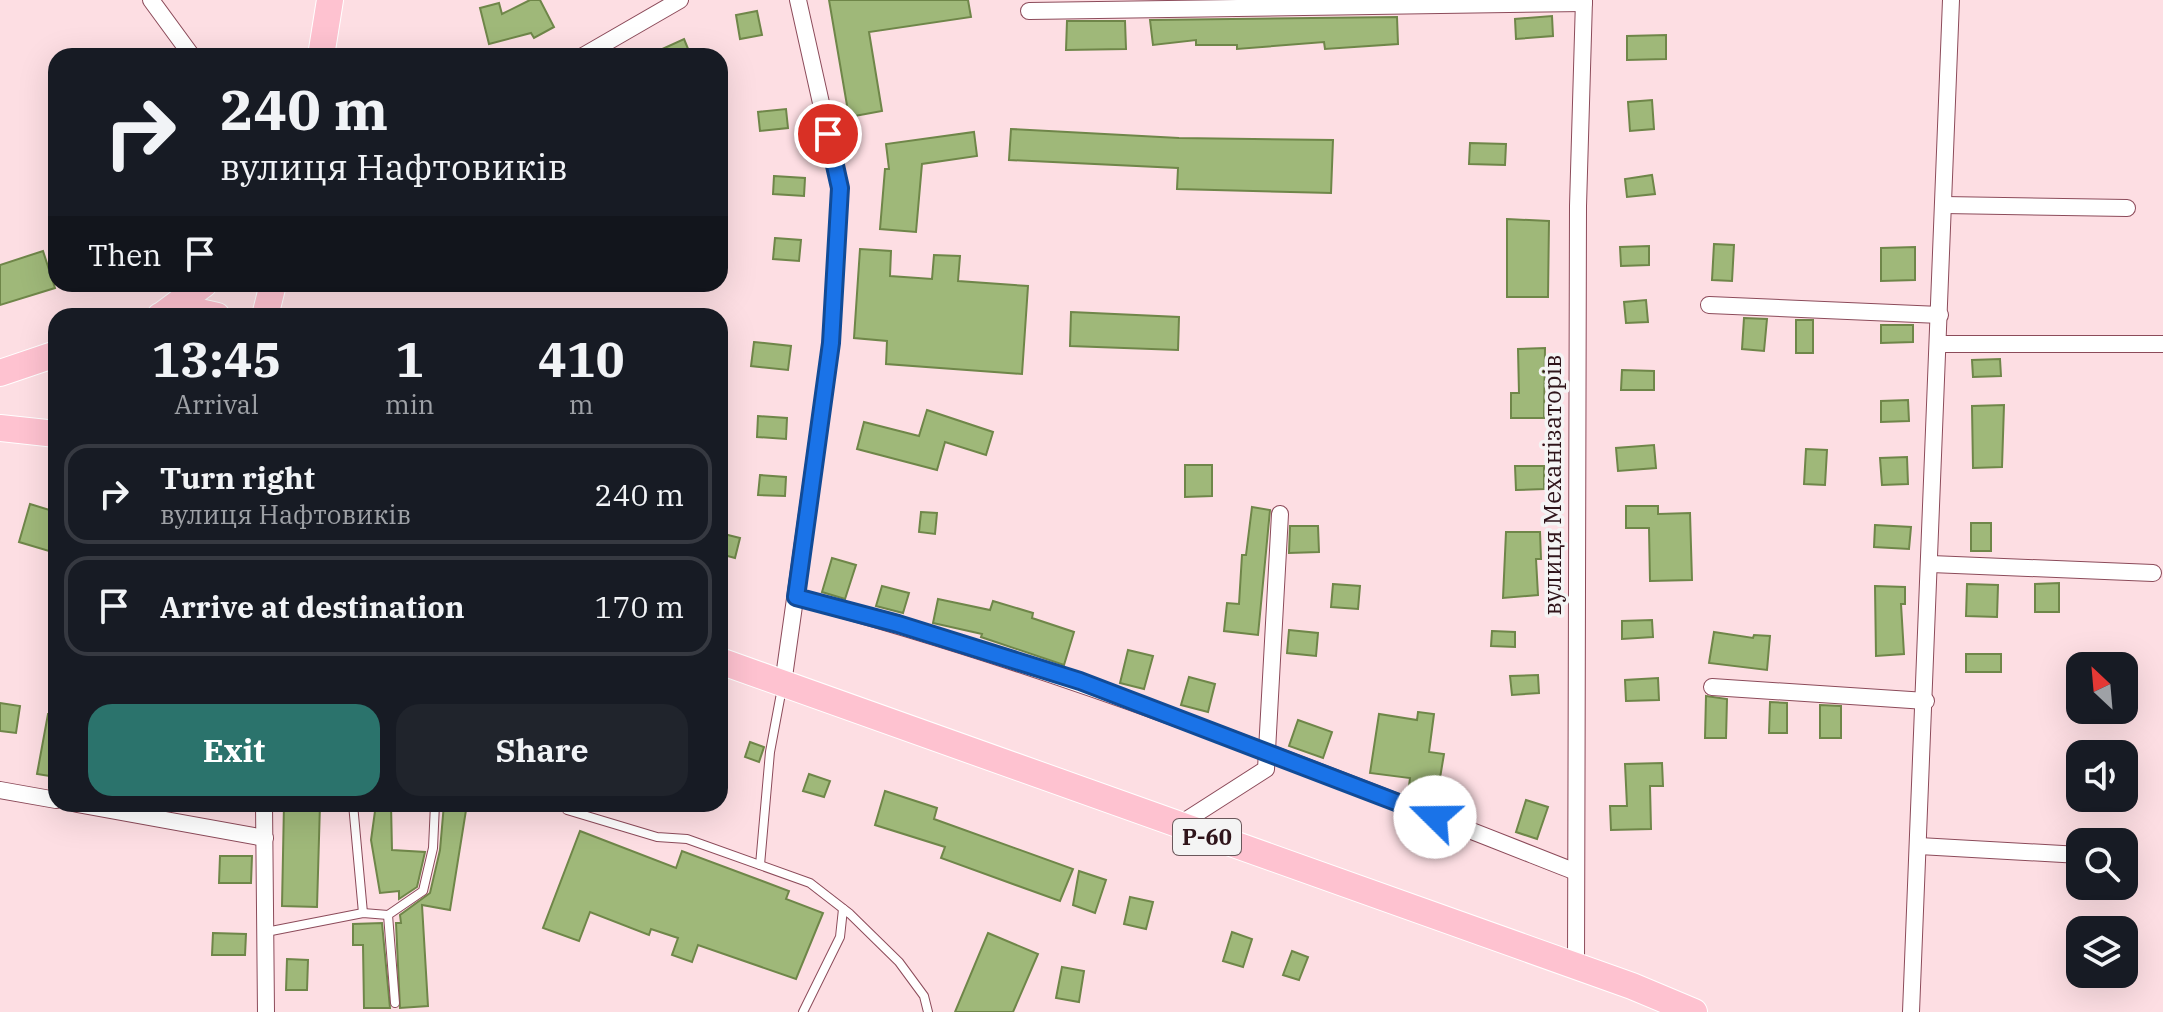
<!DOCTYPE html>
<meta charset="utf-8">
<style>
:root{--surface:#171b24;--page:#20242c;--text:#f1f3f6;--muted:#9ea1a6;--line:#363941;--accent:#2b736c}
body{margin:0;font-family:"IBM Plex Serif",serif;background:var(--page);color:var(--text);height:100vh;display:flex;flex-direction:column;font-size:30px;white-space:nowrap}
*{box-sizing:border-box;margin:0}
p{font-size:26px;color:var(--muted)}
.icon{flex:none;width:44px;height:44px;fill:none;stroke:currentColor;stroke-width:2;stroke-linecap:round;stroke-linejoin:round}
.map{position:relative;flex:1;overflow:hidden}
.side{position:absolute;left:48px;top:308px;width:680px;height:504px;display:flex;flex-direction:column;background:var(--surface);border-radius:24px;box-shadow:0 8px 32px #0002}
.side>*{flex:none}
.banner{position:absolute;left:48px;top:48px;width:680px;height:244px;border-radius:24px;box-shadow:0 8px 32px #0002;background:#171b24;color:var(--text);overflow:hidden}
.needle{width:52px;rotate:334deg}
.buttons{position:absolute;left:2066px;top:652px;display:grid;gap:16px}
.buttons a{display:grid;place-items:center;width:72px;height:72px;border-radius:16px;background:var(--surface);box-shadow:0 8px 32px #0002;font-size:40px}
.pin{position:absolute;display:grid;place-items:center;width:68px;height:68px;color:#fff;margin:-34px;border:4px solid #fff;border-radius:50%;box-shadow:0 2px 8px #0007}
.me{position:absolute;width:88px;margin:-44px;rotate:292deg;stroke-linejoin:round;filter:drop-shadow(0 0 6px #0008)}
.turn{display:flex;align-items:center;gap:28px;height:168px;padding:0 40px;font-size:36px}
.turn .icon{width:104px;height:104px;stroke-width:2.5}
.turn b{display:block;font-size:56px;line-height:68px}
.then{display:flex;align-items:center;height:76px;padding:0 40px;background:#0003;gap:16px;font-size:30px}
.eta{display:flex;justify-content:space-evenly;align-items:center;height:136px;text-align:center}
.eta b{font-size:48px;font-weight:700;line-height:56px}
.primary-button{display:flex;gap:16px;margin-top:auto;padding:16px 40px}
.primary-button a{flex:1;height:92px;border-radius:24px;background:var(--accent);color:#fff;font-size:32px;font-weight:700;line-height:92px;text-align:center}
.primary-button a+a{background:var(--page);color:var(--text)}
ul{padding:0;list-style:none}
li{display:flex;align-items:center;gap:24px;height:100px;margin:0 16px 12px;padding:0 24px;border:4px solid var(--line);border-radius:24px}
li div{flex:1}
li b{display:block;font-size:30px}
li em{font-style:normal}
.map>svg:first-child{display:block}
.building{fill:#9fb879;stroke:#6f8649;stroke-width:2}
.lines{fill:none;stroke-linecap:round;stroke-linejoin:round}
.service-casing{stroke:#8c4b5a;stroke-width:10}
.minor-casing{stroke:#8c4b5a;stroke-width:18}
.primary-casing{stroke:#fff;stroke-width:28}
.service{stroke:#fff;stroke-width:8}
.minor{stroke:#fff;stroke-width:16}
.primary{stroke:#fec2d0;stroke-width:26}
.route-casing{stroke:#114b97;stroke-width:20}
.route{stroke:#1a73e8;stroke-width:14}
.labels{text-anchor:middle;stroke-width:7;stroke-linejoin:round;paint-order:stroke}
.shield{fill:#f4f4f4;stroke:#6a575b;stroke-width:2}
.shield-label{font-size:22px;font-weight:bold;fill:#2f141a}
.street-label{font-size:24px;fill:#2f141a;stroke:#f4f4f4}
</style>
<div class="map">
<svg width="2163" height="1012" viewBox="0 0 2163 1012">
<rect width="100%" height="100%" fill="#fddee3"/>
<g class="building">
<path d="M530,0H540L554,27L534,38L531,33L489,44L480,8L499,3L502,14Z"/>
<path d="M829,0H968L971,17L869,32L882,111L849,117Z"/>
<path d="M757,11L762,35L740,39L736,15Z"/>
<path d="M1552,16L1553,36L1516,39L1515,19Z"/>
<path d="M1397,17L1398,44L1325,49L1324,42L1237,49V45H1196V40L1153,45L1150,20Z"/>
<path d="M1067,21H1125L1126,49L1066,50Z"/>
<path d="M1666,35V59L1627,60V36Z"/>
<path d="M684,39L691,56H647Z"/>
<path d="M1652,100L1654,129L1630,131L1628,102Z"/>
<path d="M786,109L788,128L760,131L758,112Z"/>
<path d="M1011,129L1179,138L1333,140L1331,193L1177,189L1178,168L1009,160Z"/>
<path d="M974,132L977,156L922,164L916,232L880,229L885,169H889L886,144Z"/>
<path d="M1470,143L1506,144L1505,165L1469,164Z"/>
<path d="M1652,175L1655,194L1627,197L1625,179Z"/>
<path d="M774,176L805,178L804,196L773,194Z"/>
<path d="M1507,219L1549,221L1548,297H1507Z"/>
<path d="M775,238L801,240L799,261L773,259Z"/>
<path d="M1714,244L1734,245L1732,281L1712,280Z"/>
<path d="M1649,246V265L1621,266L1620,247Z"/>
<path d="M1915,247V280L1881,281V248Z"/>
<path d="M860,249L891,251L890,276L932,279L934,255L960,256L958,281L1028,286L1022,374L886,364L887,341L854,338Z"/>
<path d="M43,251L55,288L0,305V265Z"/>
<path d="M1646,300L1648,322L1626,323L1624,302Z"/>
<path d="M1071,312L1179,317L1178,350L1070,346Z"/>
<path d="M1744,318L1767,319L1764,351L1742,349Z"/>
<rect x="1796" y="320" width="17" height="33"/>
<path d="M1881,325H1913V342L1881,343Z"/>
<path d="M754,342L791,346L788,370L751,366Z"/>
<path d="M1545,348L1544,418H1511V393H1519L1518,349Z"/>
<path d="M2000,359L2001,376L1973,377L1972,360Z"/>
<path d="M1622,370L1654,371V390H1621Z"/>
<path d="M1908,400L1909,421L1881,422V401Z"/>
<path d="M2004,405L2002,467L1973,468L1972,406Z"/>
<path d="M927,410L993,432L986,455L945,442L937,470L857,449L864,422L919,436Z"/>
<path d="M758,416L787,418L786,439L757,437Z"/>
<path d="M1654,445L1656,468L1618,471L1616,448Z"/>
<path d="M1806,449L1827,450L1825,485L1804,484Z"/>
<path d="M1907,457L1908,484L1882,485L1880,458Z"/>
<path d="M1185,465H1212V496L1185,497Z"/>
<path d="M1515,466H1544V489L1516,490Z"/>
<path d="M760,475L786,477L785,496L758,495Z"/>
<path d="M30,504L56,512L49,551L19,542Z"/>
<path d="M1626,506H1658V514L1690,513L1692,580L1650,581L1649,528H1626Z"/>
<path d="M1252,507L1270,510L1258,635L1224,631L1227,603L1239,604L1242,555H1246Z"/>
<path d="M921,512L937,513L935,534L919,532Z"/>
<rect x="1971" y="523" width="20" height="28"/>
<path d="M1875,525L1911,527L1909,549L1874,547Z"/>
<path d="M1290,526H1318L1319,552L1289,553Z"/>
<path d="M1506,532H1540L1541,559H1536L1538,595L1503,598Z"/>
<path d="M720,533L740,538L735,558L720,554Z"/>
<path d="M832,558L856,565L845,599L822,592Z"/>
<path d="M2059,583V612H2035V584Z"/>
<path d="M1333,584L1360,586L1358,609L1331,607Z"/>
<path d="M1967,584L1998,585L1997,617L1966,616Z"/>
<path d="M882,586L909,593L903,613L876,606Z"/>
<path d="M1875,586L1905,587V604H1901L1904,654L1876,656Z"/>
<path d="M938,599L990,610L993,601L1033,613L1032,618L1074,632L1064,665L981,637L982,634L933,623Z"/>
<path d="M1652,620L1653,637L1622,639V621Z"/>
<path d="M1289,630L1318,633L1316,656L1287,653Z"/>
<path d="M1492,631L1515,632V647L1491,646Z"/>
<path d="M1714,632L1753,638L1754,635L1770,636L1767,670L1709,663Z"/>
<path d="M1128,650L1153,656L1144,689L1120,683Z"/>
<rect x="1966" y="654" width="35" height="18"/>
<path d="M1538,675L1539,693L1512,695L1510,676Z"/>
<path d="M1189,677L1215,684L1208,712L1181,705Z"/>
<path d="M1658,678L1659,700L1626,701L1625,680Z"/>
<path d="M1706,696L1727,699L1726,738H1705Z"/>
<path d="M1770,702L1787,703V733H1769Z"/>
<path d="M0,703L20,706L16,733L0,731Z"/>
<path d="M1820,705L1841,706V738H1820Z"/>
<path d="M1418,712L1434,714L1429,752L1444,754L1440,778H1433L1432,789L1409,786L1410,778L1370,773L1379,714L1417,720Z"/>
<path d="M48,714L56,715V777L37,774Z"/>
<path d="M1298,720L1332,732L1323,758L1289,746Z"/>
<path d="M750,742L764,747L759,762L745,757Z"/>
<path d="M1662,763L1663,786H1650L1651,829L1611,830L1610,806H1627L1625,764Z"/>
<path d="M809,774L830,781L824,797L803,791Z"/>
<path d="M885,791L937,808L934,819L1073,869L1060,901L941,858L945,847L875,825Z"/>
<path d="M1526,800L1548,807L1537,839L1516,832Z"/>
<path d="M284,804H320L317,907L282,906Z"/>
<path d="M376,804H391L392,850L425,852L417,887L399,899V891L380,893L371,840Z"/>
<path d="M444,804H467L450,910L422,905L428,1006L400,1008L396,923H401L400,915L430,893L440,850Z"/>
<path d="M580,831L676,868L682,851L789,891L786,899L823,913L796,979L698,945L692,962L672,955L678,938L651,929L649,935L590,912L579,941L543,928Z"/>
<path d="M220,856H252L251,883H219Z"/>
<path d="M1079,871L1106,880L1095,913L1073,905Z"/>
<path d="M1130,897L1153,902L1146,929L1124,924Z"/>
<path d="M382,923L390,1008H364L363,945H353V924Z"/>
<path d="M1232,932L1252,939L1243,967L1223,961Z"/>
<path d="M213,933L246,934L245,955H212Z"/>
<path d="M988,933L1038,954L1013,1012H955Z"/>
<path d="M1292,951L1308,957L1299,980L1283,975Z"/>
<path d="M287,959L308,960L307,990H286Z"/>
<path d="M1062,967L1084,971L1079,1002L1056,998Z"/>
</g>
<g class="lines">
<defs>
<g id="service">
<path d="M353,804L363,913"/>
<path d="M567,810L657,837L687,839L810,883L850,914L899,962L924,996L928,1012"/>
<path d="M760,865L770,752L782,688"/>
<path d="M266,932L363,913L388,915"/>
<path d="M395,1003L388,915L423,891L433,848L435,804"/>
<path d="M803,1012L840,937L843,909"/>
</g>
<g id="minor">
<path d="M151,0L192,56"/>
<path d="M1029,11L1584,3"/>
<path d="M583,56L680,0"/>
<path d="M1944,205L2127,208"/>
<path d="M1709,305L1940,315"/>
<path d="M1939,344H2163"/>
<path d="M1931,564L2153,573"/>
<path d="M796,597C1066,669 1317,770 1576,872"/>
<path d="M783,684L831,343L840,188L798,0"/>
<path d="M1712,687L1926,701"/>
<path d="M0,790L56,800"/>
<path d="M77,804L265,838"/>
<path d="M264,804L266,1012"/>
<path d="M1177,826L1266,769L1280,514"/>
<path d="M1919,846L2080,855"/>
<path d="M2124,858H2127"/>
<path d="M1576,967L1578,206L1584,0"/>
<path d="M1911,1012L1951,0"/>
</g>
<g id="primary">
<path d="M321,56L330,0"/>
<path d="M165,313L204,284"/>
<path d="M160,316L191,310L217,316"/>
<path d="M265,316L273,284"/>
<path d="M0,373L56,354"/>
<path d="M0,428L56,434"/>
<path d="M720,661L1632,986L1694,1012"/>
</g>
</defs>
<use href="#service" class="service-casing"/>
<use href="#minor" class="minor-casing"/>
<use href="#primary" class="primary-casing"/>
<use href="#service" class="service"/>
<use href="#minor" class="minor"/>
<use href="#primary" class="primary"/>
</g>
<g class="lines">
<defs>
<path id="route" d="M828,134L840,188L831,343L796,597L898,624L1080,681L1435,817"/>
</defs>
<use href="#route" class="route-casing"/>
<use href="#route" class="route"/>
</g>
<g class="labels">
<rect class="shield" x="1173" y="819" width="68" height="36" rx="6"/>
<g class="shield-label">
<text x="1207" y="845">Р-60</text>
</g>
<g class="street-label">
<text transform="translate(1553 485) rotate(-90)" y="8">вулиця Механізаторів</text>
</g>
</g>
</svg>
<div class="buttons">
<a><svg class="needle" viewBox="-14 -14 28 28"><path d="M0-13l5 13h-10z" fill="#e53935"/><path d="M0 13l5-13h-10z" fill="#9ea1a6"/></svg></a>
<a><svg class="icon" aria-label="sound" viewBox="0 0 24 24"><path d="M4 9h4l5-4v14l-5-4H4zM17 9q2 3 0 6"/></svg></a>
<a><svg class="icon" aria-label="search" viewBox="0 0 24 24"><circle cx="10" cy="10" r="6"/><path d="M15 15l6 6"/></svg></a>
<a><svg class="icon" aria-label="layers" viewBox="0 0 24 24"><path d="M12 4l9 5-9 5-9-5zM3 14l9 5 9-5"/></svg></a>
</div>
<div class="pin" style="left:828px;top:134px;background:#d93025"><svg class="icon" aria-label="arrive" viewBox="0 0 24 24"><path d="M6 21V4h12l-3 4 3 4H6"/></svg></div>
<svg class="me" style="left:1435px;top:817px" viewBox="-20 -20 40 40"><circle r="19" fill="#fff"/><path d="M0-13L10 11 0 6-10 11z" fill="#1a73e8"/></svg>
<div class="banner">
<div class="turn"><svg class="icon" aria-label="right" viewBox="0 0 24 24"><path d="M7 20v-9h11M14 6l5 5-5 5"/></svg><div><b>240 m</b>вулиця Нафтовиків</div></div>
<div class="then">Then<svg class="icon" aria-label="arrive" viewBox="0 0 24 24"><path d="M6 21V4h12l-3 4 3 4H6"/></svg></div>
</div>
<section class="side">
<div class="eta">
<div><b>13:45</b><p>Arrival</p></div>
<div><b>1</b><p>min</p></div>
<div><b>410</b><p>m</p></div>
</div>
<ul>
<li><svg class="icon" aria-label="right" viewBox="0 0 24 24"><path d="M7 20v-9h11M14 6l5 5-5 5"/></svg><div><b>Turn right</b><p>вулиця Нафтовиків</p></div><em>240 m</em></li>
<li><svg class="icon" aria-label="arrive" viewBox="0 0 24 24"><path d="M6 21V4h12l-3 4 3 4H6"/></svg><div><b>Arrive at destination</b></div><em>170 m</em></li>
</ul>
<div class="primary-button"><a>Exit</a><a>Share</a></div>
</section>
</div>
